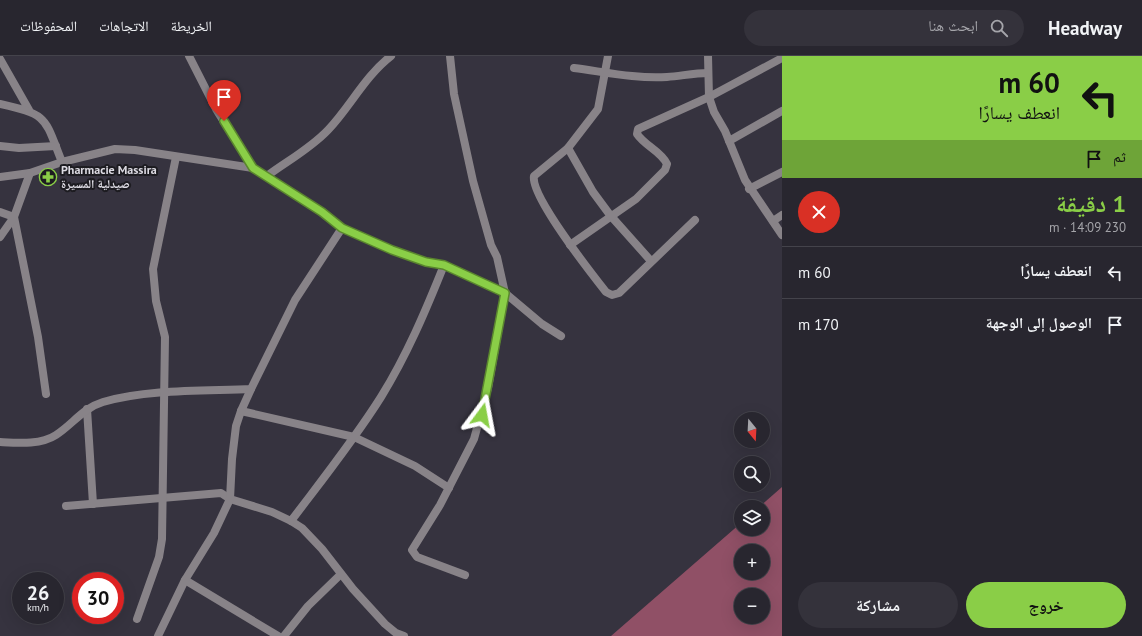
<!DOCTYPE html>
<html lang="ar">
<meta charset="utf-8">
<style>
:root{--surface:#28262f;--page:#34323b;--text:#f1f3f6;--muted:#a5a5aa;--line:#44434b;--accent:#8ace47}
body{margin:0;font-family:"PT Sans","Noto Naskh Arabic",sans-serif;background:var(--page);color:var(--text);direction:rtl;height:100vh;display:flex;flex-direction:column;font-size:15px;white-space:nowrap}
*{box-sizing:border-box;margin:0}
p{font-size:13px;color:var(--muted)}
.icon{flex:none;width:22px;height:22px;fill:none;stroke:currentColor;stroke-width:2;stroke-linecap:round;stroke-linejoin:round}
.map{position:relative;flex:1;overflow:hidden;direction:ltr}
.details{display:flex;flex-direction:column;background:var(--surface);width:360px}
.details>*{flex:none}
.hud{background:#8ace47;color:#111;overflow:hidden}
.needle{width:26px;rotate:162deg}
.controls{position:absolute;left:734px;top:356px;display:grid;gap:8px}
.controls a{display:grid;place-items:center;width:36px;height:36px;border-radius:50%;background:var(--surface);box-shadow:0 4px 16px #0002,0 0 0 1px var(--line);font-size:20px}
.speed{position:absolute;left:12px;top:516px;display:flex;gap:8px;font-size:20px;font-weight:700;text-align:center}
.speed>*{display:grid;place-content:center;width:52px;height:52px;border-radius:50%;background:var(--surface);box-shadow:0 4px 16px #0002,0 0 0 1px var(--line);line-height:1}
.speed small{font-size:10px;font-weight:400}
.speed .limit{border:6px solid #d22;background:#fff;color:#111}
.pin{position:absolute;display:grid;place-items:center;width:34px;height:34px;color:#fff;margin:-41px -17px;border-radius:50% 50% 50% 0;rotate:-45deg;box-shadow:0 0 4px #0007}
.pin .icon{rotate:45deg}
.me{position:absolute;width:44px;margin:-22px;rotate:13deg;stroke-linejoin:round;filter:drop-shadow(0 0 3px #0008)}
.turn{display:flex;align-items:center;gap:14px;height:84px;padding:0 16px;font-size:18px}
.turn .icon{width:52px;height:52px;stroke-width:2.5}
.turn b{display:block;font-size:28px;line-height:34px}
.then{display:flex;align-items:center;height:38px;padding:0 16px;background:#0003;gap:8px;font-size:15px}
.round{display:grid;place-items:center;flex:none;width:42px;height:42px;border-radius:21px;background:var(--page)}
.overview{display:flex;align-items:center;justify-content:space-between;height:68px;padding:0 16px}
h1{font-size:24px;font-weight:700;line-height:30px;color:var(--accent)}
.primary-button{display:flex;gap:8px;margin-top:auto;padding:8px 16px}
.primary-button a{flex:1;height:46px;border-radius:24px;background:var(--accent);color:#111;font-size:16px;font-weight:700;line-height:46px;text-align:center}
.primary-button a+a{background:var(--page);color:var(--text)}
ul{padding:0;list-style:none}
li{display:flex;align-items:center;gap:12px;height:52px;padding:0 16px;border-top:1px solid var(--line)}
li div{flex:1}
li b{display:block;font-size:15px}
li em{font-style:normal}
header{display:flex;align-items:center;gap:24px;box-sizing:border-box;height:56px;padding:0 20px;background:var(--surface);border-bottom:1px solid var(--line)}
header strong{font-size:19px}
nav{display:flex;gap:22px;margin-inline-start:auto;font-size:14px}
.search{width:280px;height:36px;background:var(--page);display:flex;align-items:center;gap:10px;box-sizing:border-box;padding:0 14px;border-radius:22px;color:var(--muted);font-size:15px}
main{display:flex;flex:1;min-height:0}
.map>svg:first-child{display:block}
.forest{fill:#905066;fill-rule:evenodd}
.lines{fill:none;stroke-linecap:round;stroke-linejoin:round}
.minor{stroke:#888388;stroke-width:8}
.route-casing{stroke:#5a862e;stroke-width:10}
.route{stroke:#8ace47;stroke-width:7}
.labels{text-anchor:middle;stroke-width:4;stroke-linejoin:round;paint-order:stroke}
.poi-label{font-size:12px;font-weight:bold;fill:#dddbe3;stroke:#1d1c21;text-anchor:start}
</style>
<header>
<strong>Headway</strong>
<div class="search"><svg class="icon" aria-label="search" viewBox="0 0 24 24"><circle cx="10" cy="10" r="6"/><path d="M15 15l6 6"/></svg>ابحث هنا</div>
<nav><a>الخريطة</a><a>الاتجاهات</a><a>المحفوظات</a></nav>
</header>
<main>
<section class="details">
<div class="hud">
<div class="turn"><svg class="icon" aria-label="left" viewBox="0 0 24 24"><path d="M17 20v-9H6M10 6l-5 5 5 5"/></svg><div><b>60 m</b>انعطف يسارًا</div></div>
<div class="then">ثم<svg class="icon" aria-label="arrive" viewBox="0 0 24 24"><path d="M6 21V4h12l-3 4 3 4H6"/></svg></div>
</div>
<div class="overview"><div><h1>1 دقيقة</h1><p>230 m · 14:09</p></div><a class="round" style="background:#d93025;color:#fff"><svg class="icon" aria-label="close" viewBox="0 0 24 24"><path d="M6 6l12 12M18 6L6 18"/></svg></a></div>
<ul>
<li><svg class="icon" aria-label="left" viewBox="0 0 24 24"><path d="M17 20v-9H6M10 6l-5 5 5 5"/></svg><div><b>انعطف يسارًا</b></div><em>60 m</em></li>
<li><svg class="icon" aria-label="arrive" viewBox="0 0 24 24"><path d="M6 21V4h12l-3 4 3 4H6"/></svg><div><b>الوصول إلى الوجهة</b></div><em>170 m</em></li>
</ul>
<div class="primary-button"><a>خروج</a><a>مشاركة</a></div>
</section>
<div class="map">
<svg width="782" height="580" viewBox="0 0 782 580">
<rect width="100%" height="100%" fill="#36333f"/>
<path class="forest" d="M782,431V580H611L741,467V473H763V451H759ZM741,495H763V517H741ZM741,539H763V561H741Z"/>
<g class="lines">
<g class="minor">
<path d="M189,0L216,53L253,112"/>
<path d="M450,0L454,38L473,125L491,189L497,201L505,237L488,332L474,383L440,449L412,494L417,501L465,519"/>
<path d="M608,0L598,53L568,92L534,120C530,139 591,217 606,236L612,239L619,237L695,164"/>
<path d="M708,0L709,41L714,56L725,75L745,124L782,179"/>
<path d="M0,3L29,54"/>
<path d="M574,12C605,16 636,23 667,21C681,20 694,17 708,17"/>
<path d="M0,48C49,59 44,61 62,106"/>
<path d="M729,85L782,55"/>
<path d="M0,90L19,92L56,90"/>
<path d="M568,92L593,136L610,159L651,205"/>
<path d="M267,120C287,105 310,93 328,74C350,51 365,20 391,0"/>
<path d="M0,121L30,117L62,106L115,93L135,94L253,112L321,156L342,172L392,194L426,206L444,209L505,237L542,268L561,280"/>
<path d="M749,133L782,116"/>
<path d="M0,156L14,161L38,281L46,338"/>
<path d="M773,165L782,159"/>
<path d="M0,181L14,161L30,117"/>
<path d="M570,189L636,143L665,114L667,108C661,95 645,90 637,78L638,73L709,41L782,2"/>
<path d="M87,353L93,448"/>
<path d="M241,355L354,381L415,410L449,432"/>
<path d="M0,386C18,387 41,389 56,379C73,368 83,352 103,346C147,333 205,335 251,333L295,244L342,172"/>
<path d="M66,450L221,437L230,443L272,456L291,465L302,472L322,493L353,533L385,568L396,577L404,580"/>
<path d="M291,465C322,424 354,384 381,341C407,299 426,254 444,209"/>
<path d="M185,524L278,580"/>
<path d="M137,563L159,501L162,483L165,281L156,245L153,213L176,101"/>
<path d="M158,580L185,524L214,477L230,443L232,403L236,370L241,355L251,333"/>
<path d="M284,580L308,550L341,518"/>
</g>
</g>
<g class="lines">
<defs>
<path id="route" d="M224,65L253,112L322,156L342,172L392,194L426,206L444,209L505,237L482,359"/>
</defs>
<use href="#route" class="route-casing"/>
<use href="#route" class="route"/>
</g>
<defs>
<symbol id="pharmacy-ring" viewBox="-11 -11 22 22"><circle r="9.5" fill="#1d1c21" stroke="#8ace47" stroke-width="1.5"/><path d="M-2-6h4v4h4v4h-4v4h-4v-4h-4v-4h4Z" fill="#8ace47"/></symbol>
</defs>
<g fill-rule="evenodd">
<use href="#pharmacy-ring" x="38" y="111" width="20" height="20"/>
</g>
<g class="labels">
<g class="poi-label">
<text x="61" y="118">Pharmacie Massira<tspan x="61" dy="14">صيدلية المسيرة</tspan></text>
</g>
</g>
</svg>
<div class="controls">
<a><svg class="needle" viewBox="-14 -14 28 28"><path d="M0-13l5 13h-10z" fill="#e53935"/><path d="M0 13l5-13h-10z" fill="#a5a5aa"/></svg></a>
<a><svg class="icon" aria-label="search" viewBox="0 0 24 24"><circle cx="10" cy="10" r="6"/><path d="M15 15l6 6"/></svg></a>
<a><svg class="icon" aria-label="layers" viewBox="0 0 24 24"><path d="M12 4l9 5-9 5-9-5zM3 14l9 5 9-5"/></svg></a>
<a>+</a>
<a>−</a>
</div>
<div class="speed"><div>26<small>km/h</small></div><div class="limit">30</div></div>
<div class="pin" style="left:224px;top:65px;background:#d93025"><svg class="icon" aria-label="arrive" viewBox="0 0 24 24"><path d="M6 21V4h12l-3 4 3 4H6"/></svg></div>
<svg class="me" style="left:482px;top:359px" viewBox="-20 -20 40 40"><path d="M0-17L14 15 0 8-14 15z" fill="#8ace47" stroke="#fff" stroke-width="4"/></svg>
</div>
</main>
